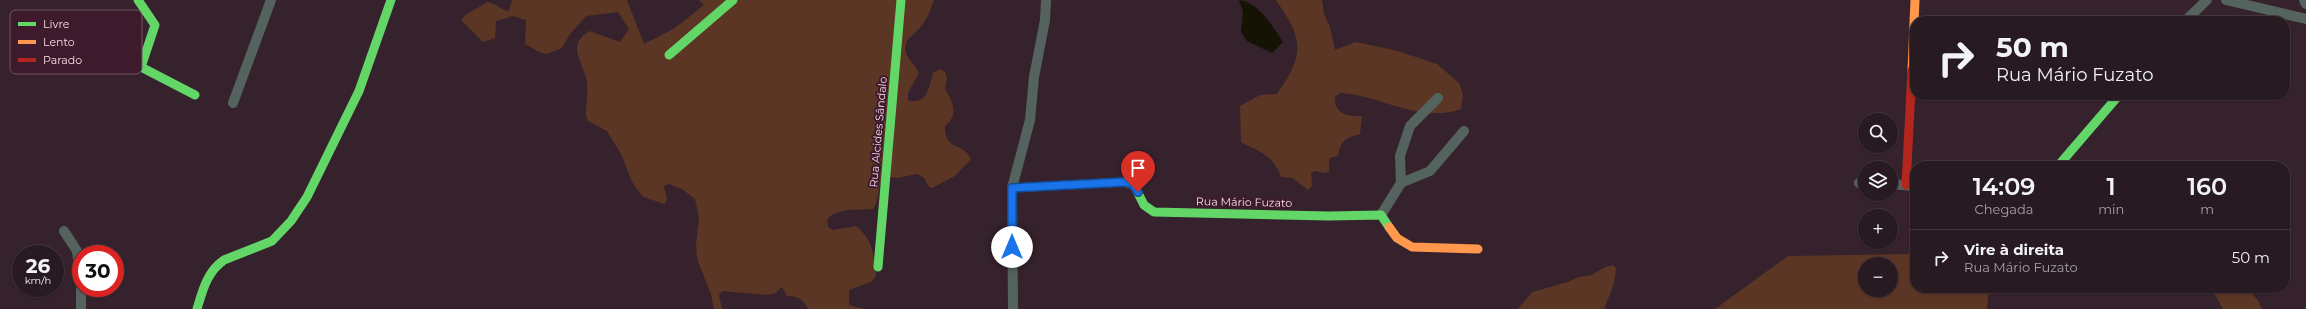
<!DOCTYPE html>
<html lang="pt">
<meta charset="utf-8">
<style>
:root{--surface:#281a21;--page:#30232a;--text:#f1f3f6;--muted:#a5a1a5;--line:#44383f}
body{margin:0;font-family:Montserrat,sans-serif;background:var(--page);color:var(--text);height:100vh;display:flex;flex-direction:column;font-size:15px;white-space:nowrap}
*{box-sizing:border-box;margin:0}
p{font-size:13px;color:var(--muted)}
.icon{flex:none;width:22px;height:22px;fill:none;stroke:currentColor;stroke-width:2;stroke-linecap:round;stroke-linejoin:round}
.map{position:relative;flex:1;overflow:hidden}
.sheet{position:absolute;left:1910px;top:161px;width:380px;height:132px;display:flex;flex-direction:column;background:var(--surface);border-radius:16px;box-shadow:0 1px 3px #0004,0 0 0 1px var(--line)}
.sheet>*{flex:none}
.banner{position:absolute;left:1910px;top:16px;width:380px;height:84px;border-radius:16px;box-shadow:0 1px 3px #0004,0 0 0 1px var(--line);background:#281a21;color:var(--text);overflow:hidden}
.buttons{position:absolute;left:1858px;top:113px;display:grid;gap:8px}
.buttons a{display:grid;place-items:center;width:40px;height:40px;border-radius:50%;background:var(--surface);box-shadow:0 1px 3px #0004,0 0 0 1px var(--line);font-size:20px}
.speed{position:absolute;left:12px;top:245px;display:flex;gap:8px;font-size:20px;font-weight:700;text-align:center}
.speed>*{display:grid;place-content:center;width:52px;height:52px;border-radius:50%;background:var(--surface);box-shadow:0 1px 3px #0004,0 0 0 1px var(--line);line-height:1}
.speed small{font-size:10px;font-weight:400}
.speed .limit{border:6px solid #d22;background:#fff;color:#111}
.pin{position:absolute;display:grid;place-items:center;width:34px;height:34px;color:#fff;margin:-41px -17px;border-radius:50% 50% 50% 0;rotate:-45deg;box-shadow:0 0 4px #0007}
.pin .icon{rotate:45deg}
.me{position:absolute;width:44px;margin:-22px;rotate:0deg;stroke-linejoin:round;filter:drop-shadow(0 0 3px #0008)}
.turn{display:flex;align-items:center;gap:14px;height:84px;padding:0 20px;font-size:18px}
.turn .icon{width:52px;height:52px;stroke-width:2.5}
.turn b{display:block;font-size:28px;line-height:34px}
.eta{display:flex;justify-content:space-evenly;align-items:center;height:68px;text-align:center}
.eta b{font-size:24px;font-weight:600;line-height:28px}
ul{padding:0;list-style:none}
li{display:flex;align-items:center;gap:12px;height:56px;padding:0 20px;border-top:1px solid var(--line)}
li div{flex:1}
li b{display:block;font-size:15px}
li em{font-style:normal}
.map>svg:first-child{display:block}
.green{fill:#5c3624;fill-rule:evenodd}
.water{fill:#141304}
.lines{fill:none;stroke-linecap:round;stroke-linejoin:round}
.street{stroke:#55635e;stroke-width:10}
.fast{stroke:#63d668;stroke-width:9}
.slow{stroke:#ff974d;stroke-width:9}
.jam{stroke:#b3261e;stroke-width:9}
.route-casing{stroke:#114b97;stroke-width:10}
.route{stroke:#1a73e8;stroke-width:7}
.labels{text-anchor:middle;stroke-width:4;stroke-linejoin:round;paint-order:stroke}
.street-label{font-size:11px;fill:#f6dce8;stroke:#3e1a2d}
.key{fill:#3e1a2d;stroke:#755465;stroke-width:1}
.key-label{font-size:11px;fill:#f6dce8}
</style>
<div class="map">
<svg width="2306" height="309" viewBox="0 0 2306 309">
<rect width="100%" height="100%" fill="#36222c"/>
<g class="green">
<path d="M512,0H627L644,44L675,28L704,5L699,0H934C931,9 928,17 922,25C916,34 902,39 906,53C908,59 916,66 919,73L908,93V100C927,106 929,87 933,73L940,69L945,72L947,78L945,89C953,102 959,115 945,126C944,152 963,141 971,159L955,176L932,188L929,187L924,178L917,174L897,178L884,176C877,186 880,199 873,209C859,210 836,207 827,220L828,227L833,230L856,226C874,241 873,254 876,276L871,282L849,290V305L864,309H808C803,299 798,296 787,296L782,287L775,293L767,295L722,291L719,295L722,309H714L711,294L697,259L696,245L699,217L695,199L682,189L669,184L664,186L667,199L665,204L643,197L632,182L622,156L607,131L588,121L586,115C586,104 589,89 586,78C581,58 567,46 589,31L620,42L629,29L618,12L586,16L570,34L562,48L547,54L541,53L525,44L526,20L513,16L496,21L495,38L483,42L461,20L465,15L488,2C497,4 500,10 509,11Z"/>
<path d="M1276,0H1322L1324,14L1330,27L1335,50L1356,42L1398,51L1437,64L1459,83L1463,95L1461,109C1419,124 1381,95 1340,93L1335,97C1334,114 1347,117 1362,116L1360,134C1345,138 1341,140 1338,156L1329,158V172L1325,173L1315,171L1311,173L1312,186L1308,190L1293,178L1281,177C1273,155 1260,152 1241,142L1240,106L1260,95L1277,94C1305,53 1304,41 1276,0Z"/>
<path d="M1915,254V288H1989L1987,309H1715L1788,256ZM1865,264H1891V290H1865Z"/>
<path d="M1613,265L1616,268C1615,286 1610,293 1604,309H1518L1532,292L1568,282L1579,277L1592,275L1605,267Z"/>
<path d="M2216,288C2237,288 2253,285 2262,309H2223L2215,295Z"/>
</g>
<path class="water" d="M1239,0C1260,3 1272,26 1283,42L1272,53L1247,41L1241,32L1243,12Z"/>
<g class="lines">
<g class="street">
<path d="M2226,0L2306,19"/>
<path d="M2304,0L2306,4"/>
<path d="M2185,21L2207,0"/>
<path d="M233,103L271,0"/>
<path d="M1401,183L1430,171L1464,131"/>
<path d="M1859,183L1865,184"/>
<path d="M1891,184L1915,186"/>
<path d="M1381,215L1401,183L1400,156L1410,126L1438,98"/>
<path d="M64,231L77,251L81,280V309"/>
<path d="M1013,309L1012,188L1030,120L1034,77L1045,20L1046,0"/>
</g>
<g class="fast">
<path d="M138,0L155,25L141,67L195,95"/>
<path d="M669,55L733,0"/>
<path d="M2058,166L2119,95"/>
<path d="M1012,188L1124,182L1134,185L1144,205L1154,212L1329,216L1381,215L1389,227"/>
<path d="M878,267L901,0"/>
<path d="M197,309C203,289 207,272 224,260L272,241L291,221L307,197L359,91L391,0"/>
</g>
<g class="slow">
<path d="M1912,70L1915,0"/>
<path d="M1389,227L1397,238L1412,247L1478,249"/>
</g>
<path class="jam" d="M1906,185L1912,70"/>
</g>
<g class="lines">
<defs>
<path id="route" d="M1012,247V188L1124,182L1132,183L1138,192"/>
</defs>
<use href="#route" class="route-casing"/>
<use href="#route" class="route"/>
</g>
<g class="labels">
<g class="street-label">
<text transform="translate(878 132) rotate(-85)" y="4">Rua Alcides Sândalo</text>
<text transform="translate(1244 202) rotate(1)" y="4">Rua Mário Fuzato</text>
</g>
</g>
<rect x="10" y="10" width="132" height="64" rx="6" class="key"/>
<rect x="18" y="22" width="18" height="4" fill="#63d668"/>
<rect x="18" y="40" width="18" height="4" fill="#ff974d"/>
<rect x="18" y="58" width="18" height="4" fill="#b3261e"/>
<g class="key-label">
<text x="43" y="28">Livre</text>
<text x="43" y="46">Lento</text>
<text x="43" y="64">Parado</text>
</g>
</svg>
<div class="buttons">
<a><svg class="icon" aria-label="search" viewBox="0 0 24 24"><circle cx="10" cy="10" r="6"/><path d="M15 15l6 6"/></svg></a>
<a><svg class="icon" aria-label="layers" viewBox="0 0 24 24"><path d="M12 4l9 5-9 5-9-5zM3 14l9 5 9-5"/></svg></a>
<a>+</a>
<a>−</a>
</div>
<div class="speed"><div>26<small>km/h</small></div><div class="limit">30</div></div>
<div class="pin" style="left:1138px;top:192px;background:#d93025"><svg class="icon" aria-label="arrive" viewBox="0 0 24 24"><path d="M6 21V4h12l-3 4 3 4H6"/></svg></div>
<svg class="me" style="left:1012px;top:247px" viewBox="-20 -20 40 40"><circle r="19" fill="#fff"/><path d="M0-13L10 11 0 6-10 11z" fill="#1a73e8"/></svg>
<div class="banner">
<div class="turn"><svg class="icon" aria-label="right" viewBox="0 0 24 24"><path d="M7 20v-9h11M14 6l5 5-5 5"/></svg><div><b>50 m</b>Rua Mário Fuzato</div></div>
</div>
<section class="sheet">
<div class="eta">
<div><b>14:09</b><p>Chegada</p></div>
<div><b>1</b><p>min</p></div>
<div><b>160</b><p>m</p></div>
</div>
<ul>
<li><svg class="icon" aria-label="right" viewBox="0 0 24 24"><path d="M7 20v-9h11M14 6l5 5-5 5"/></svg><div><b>Vire à direita</b><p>Rua Mário Fuzato</p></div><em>50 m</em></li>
</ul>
</section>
</div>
